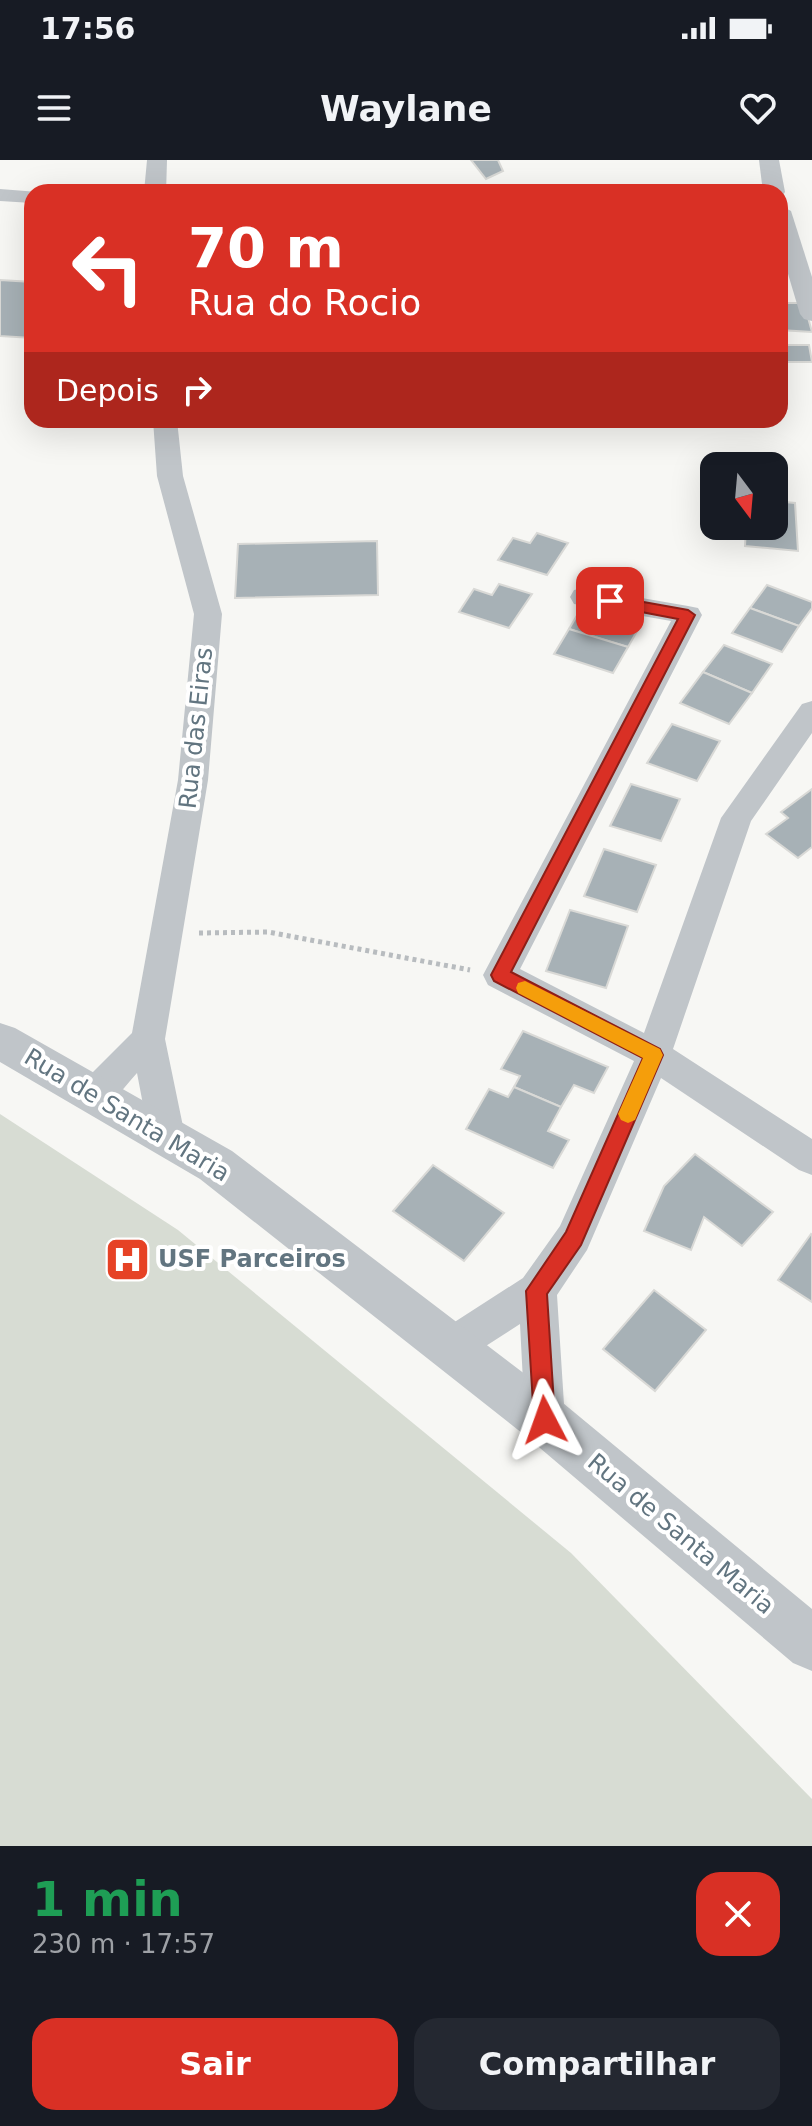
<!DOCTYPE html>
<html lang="pt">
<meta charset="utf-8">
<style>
:root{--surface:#171b24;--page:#242831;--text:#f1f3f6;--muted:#9ea1a6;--accent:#d93025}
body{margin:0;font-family:"DejaVu Sans",sans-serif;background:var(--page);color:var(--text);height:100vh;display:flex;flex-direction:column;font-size:30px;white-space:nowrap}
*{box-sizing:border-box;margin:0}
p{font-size:26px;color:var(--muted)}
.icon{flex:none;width:44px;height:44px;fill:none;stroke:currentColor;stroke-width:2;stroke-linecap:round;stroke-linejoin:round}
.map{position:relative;height:1686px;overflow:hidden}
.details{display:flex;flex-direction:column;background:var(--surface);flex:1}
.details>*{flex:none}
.banner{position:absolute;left:24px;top:24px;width:764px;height:244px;border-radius:24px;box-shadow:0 8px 32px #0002;background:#d93025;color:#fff;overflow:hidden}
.needle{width:52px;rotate:164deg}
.buttons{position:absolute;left:700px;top:292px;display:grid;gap:16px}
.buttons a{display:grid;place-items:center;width:88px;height:88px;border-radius:16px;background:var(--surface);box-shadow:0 8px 32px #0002;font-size:40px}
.pin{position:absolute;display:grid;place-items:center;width:68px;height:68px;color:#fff;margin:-34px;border-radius:16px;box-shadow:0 4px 12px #0006}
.me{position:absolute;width:88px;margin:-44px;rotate:356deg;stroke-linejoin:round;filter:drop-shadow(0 0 6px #0008)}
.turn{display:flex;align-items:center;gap:28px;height:168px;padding:0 32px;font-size:36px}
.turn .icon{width:104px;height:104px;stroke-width:2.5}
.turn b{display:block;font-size:56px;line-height:68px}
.then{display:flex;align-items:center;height:76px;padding:0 32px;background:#0003;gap:16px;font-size:30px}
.round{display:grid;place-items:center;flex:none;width:84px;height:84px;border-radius:24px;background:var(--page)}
.head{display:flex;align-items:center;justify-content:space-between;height:136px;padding:0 32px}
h1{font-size:48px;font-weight:600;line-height:60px;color:#1e9e55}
.primary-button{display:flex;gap:16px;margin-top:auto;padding:16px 32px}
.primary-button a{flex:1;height:92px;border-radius:24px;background:var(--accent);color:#fff;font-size:32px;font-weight:600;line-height:92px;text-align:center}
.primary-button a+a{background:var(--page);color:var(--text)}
.status{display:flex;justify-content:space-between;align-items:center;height:56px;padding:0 40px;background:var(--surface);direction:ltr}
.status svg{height:22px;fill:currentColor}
header{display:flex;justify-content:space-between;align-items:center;height:104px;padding:0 32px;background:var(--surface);font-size:36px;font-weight:600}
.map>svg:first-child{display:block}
.green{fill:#d7dcd3}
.building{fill:#a7b1b6;stroke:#d9d9d6;stroke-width:2}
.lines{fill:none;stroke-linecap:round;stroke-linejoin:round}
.path{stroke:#b8bcbf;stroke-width:5;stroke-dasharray:4 4;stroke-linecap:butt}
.minor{fill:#c0c5c9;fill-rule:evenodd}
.tertiary{fill:#c0c5c9;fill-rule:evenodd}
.route{fill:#d93025;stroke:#8d1f18;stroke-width:2}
.slow{fill:#f59e0b}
.labels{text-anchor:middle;stroke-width:8;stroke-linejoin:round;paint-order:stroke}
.street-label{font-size:24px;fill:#627580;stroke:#fff}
.poi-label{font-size:24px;font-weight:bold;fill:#627580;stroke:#fff;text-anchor:start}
</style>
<div class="status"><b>17:56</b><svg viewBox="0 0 49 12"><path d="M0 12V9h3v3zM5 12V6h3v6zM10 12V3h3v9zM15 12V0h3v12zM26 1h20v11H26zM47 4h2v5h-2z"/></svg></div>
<header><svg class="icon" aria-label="menu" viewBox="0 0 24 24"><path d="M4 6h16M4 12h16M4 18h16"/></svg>Waylane<svg class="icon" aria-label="heart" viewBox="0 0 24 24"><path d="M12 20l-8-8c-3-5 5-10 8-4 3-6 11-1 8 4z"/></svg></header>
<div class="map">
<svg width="812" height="1686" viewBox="0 0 812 1686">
<rect width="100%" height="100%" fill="#f7f7f4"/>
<path class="green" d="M0,954L178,1070L571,1393L812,1639V1686H0Z"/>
<g class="building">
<path d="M471,0H498L503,11L486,19Z"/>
<path d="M0,120L32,122V178L0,176Z"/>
<path d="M780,143H804L812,172L780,170Z"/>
<path d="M782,185H809L812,202H785L786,210H780Z"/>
<path d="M774,341L795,343L798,391L745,386L746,366H774Z"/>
<path d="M537,373L568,383L547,415L498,400L513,378L530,383Z"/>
<path d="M377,381L378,435L235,438L238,384Z"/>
<path d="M499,424L532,434L509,468L459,452L474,429L492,435Z"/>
<path d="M767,425L812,442V448L799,466L750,448Z"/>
<path d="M582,447L641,464L628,487L569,469Z"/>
<path d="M750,448L799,466L782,492L732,473Z"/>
<path d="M569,469L628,487L613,513L554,494Z"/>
<path d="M724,485L772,504L752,533L703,512Z"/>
<path d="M703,512L752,533L729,564L680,543Z"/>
<path d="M672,564L720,581L697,621L647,603Z"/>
<path d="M631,624L680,639L661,681L610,666Z"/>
<path d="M812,629V687L798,698L766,674L788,658L781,652Z"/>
<path d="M604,689L656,705L637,752L584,736Z"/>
<path d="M570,750L628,766L606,828L546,811Z"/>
<path d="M523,871L608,907L594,933L574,925L561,947L514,927L520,916L501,909Z"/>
<path d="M514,927L561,947L548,971L569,980L553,1008L466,969L489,929L508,937Z"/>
<path d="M695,994L773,1052L742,1086L704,1057L691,1090L644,1071L664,1026Z"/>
<path d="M433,1005L504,1053L464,1101L393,1051Z"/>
<path d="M811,1074L812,1075V1142L778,1120Z"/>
<path d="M654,1130L706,1170L655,1231L603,1189Z"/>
</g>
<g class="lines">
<path class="path" d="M199,773L268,772L470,810"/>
<g class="minor">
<path d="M147,0H167L166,32H144Z"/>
<path d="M759,0H779L785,32L782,37L780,32H763Z"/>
<path d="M0,29L38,32H32V43L0,41Z"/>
<path d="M780,45L791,51L812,117V161L804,159L800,154L780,87Z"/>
<path d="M153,260H177L183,316L222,454L208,620L165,879L185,976L180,987L167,992L154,987L149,976L137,913C120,931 108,955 81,946L76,935L81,924L132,873L178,620L194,454L157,316Z"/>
<path d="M584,428L688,446L698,448L702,455L520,809L644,873L721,658L802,544L812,541V573L751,661L673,889L812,979V1015L799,1010L661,918L587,1090L557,1135L565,1260L559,1274L545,1280L531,1274L525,1260L520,1164L464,1200L450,1206L436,1200L430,1187L436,1174L523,1118L560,1066L634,901L488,825L483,815L671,461L574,444L570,437L574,430Z"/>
</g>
<path class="tertiary" d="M0,863L15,868L232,991L563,1243L812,1449V1511L793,1503L527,1277L200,1019L0,902Z"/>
</g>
<path class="route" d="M610,436L688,450L695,455L511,812L660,889L663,895L581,1085L547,1134L555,1260L552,1267L545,1271L537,1267L534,1260L526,1131L566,1072L643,898L494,821L491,815L678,459L605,445L603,441Z"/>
<path class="slow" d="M525,821L660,889L663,895L635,960L628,963L621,960L618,954L643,898L518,833L516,828L518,823Z"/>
<defs>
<symbol id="hospital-square" viewBox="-11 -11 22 22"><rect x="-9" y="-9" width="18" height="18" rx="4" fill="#e64225" stroke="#fff"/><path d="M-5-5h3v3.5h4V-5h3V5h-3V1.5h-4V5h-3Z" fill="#fff"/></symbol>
</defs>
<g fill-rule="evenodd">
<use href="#hospital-square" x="102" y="1074" width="51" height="51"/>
</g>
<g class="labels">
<g class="street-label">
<text transform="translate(196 568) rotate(-84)" y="8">Rua das Eiras</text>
<text transform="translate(127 955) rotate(31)" y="8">Rua de Santa Maria</text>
<text transform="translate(681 1374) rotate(40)" y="8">Rua de Santa Maria</text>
</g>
<g class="poi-label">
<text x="158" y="1107">USF Parceiros</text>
</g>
</g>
</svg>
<div class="buttons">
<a><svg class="needle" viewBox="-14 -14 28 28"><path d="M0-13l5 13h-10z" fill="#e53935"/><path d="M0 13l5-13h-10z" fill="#9ea1a6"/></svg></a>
</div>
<div class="pin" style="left:610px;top:441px;background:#d93025"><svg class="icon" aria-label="arrive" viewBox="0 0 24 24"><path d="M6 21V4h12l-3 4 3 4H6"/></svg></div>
<svg class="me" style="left:545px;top:1260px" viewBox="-20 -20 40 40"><path d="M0-17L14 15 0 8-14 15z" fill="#d93025" stroke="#fff" stroke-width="4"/></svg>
<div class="banner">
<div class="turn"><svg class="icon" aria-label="left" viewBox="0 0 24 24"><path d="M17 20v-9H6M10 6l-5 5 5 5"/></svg><div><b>70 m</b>Rua do Rocio</div></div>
<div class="then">Depois<svg class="icon" aria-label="right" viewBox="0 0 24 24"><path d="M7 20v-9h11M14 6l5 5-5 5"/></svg></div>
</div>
</div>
<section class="details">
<div class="head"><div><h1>1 min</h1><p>230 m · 17:57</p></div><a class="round" style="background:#d93025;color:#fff"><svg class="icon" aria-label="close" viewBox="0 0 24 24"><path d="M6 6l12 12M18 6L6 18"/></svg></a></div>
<div class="primary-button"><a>Sair</a><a>Compartilhar</a></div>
</section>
